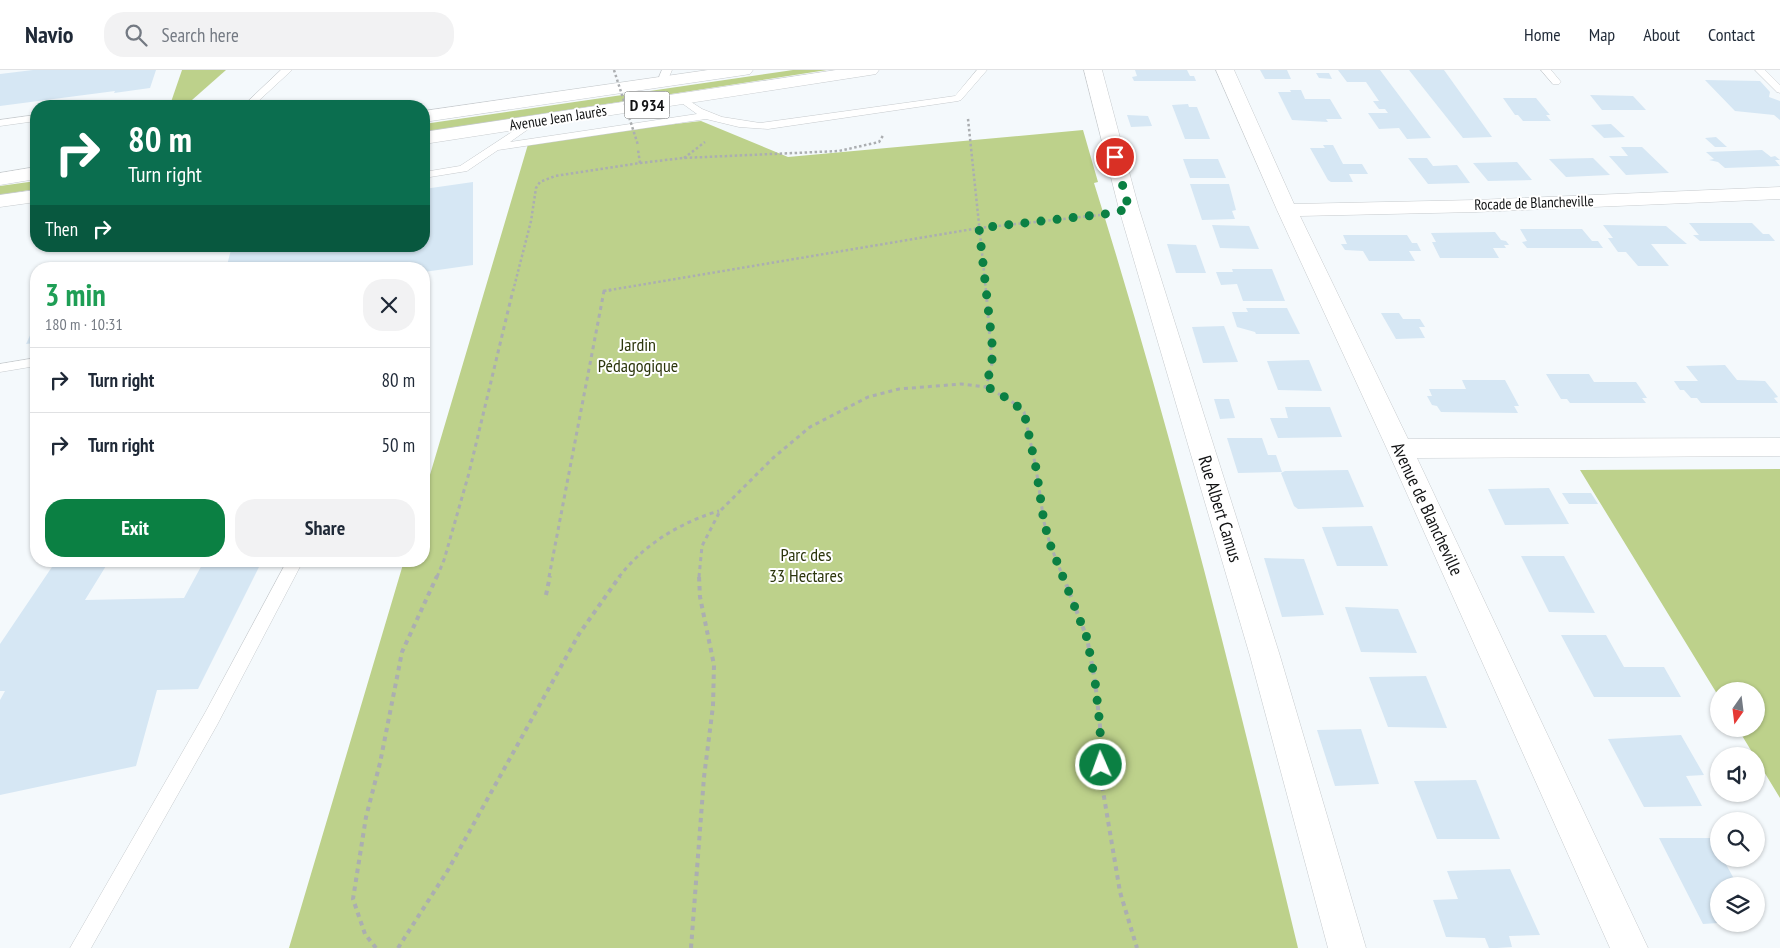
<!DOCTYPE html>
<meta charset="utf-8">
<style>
:root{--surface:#fff;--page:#f2f2f3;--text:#1f2937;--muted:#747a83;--line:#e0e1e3;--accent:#0b8043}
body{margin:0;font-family:"PT Sans Narrow",sans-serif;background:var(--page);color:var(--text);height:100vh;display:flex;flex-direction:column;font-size:19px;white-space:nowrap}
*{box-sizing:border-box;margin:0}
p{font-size:16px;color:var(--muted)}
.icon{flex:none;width:28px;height:28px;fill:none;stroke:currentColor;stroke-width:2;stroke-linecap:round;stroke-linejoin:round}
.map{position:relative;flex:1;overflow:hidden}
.drawer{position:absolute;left:30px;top:192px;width:400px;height:305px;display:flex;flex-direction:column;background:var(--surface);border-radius:20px;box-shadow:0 1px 4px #0004}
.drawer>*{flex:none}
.hud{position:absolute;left:30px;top:30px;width:400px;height:152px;border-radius:20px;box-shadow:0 1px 4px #0004;background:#0b6e4f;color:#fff;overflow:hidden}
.needle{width:32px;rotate:194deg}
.tools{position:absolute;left:1710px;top:612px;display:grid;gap:10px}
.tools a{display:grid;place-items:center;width:55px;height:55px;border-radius:50%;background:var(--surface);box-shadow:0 1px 4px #0004;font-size:25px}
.pin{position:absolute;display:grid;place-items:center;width:42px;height:42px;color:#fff;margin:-21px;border:2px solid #fff;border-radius:50%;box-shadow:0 1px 5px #0007}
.me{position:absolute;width:55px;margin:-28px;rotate:358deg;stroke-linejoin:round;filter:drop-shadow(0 0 4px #0008)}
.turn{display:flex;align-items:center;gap:18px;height:105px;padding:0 15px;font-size:22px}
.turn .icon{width:65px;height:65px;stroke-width:2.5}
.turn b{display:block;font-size:35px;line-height:42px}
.then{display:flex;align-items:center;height:48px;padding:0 15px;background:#0003;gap:10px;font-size:19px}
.round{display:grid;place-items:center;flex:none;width:52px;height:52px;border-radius:20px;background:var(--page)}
.overview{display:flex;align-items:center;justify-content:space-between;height:85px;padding:0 15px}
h1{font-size:30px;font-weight:800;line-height:38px;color:#1e9e55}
.action{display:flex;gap:10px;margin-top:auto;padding:10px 15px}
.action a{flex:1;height:58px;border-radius:20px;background:var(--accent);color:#fff;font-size:20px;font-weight:800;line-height:58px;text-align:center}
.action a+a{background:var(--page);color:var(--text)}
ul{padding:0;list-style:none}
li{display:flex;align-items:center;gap:15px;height:65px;padding:0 15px;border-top:1px solid var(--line)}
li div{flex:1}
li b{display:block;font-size:19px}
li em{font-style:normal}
header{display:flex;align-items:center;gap:30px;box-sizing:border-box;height:70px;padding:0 25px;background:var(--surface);border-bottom:1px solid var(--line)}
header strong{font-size:24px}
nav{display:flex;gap:28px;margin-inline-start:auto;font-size:18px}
.search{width:350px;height:45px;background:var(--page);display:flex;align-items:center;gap:12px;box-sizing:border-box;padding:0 18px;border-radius:20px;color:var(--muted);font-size:19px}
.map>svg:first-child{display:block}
.green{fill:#bdd18b}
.building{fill:#d6e7f4}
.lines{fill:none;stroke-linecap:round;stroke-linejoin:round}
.lane-casing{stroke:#c7cbce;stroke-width:1}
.street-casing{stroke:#c7cbce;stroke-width:1}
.primary-casing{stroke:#c7cbce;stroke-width:1}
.path-far2{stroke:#abaeb1;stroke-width:2.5;stroke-dasharray:2.5 2.5;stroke-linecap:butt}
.path-far1{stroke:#abaeb1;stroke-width:3;stroke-dasharray:4 4;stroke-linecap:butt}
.path{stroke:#abaeb1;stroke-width:4;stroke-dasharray:4.5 4.5;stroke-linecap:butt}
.lane{fill:#fff;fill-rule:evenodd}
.street{fill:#fff;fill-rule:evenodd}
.primary{fill:#fff;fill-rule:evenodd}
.path-bridge{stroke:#abaeb1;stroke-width:2.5;stroke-dasharray:2.5 2.5;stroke-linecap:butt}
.route{stroke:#0b8043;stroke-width:9;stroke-dasharray:0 16.2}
.labels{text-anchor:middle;stroke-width:4;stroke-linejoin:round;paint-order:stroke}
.far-street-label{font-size:15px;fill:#121314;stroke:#fff}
.shield{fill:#fff;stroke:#595a5a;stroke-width:1}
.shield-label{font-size:16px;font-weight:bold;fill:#121314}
.park-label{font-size:18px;fill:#2c360c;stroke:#fff}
.street-label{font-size:18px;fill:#121314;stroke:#fff}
</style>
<header>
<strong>Navio</strong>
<div class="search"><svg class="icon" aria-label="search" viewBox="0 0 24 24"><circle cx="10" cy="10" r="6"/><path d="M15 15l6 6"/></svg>Search here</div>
<nav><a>Home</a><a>Map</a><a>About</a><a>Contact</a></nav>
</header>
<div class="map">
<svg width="1780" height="878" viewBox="0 0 1780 878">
<rect width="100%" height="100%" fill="#f4f9fc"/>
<g class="green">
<path d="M182,0H226L192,30L171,32Z"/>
<path d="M793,0H827L424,62V54Z"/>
<path d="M701,51L788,87L1083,60L1098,112L1094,113C1173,365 1236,621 1298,878H289L404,491H424V425L529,71Z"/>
<path d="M36,111V119L0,125V116Z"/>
<path d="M1780,399V728L1738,659H1756V621H1719V627L1580,400Z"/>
</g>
<g class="building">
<path d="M33,0H156L150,18L114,23L115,21L0,36V4Z"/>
<path d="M1135,0H1187L1190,6H1194L1196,11H1134L1132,7L1137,6Z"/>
<path d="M1260,0H1287L1291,9H1265Z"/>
<path d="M1338,0H1380L1431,68L1407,69L1399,58L1379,59L1368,43H1388L1385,39H1379L1373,31H1379L1366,12H1347Z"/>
<path d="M1409,0H1444L1492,67L1463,68Z"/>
<path d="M1316,3H1329L1332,9L1319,8Z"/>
<path d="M1705,10L1760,11L1770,22L1769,27L1780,31V50L1774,45L1735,41Z"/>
<path d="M1290,20H1301L1305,29H1330L1342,49H1326L1328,52L1292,50L1278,22H1291Z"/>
<path d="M1590,25L1633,26L1646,40H1602Z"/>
<path d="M1503,28H1536L1550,45H1546L1551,51H1523L1518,45H1515Z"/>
<path d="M1188,34L1189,37H1197L1210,69H1185L1172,35Z"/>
<path d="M1127,45L1148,46L1152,56L1131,57Z"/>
<path d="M1611,54L1625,67L1604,68L1591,55Z"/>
<path d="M1716,67L1727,77H1715L1705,68Z"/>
<path d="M1323,75H1333L1343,94H1362L1368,104H1349L1353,112H1331L1328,110L1310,78H1325Z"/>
<path d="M1621,77H1642L1669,103L1626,105L1609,86H1628Z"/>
<path d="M1762,80L1771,87L1775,86L1780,90H1775L1780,96L1725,98L1718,92L1709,90L1714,89L1706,82Z"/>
<path d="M1408,88H1427L1433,96L1457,95L1470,113L1428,114Z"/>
<path d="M1593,88L1610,105L1566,107L1549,89Z"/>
<path d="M1183,89H1218L1226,108H1190Z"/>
<path d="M1517,92L1532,110L1488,111L1473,93Z"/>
<path d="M473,112V195L424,202V199H226L232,176H424V119Z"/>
<path d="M1190,114H1229L1236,140L1232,141L1235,149L1202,150Z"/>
<path d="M1689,153H1752L1763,164H1769L1775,171H1700L1693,165H1699Z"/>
<path d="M1212,155L1249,156L1259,179L1220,178Z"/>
<path d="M1603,155L1666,156L1687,174H1651L1669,196H1638L1626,182H1618L1608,168H1613Z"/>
<path d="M1520,159H1582L1592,171H1598L1603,178H1527L1522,172L1527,171Z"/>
<path d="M1495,162L1501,170L1506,171L1509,175H1504L1506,178H1493L1499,188H1440L1432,172H1436L1431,163Z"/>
<path d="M1343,165H1407L1412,173H1417L1421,181H1409L1415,191H1369L1363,181L1345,180L1341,174H1347Z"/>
<path d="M1167,174L1196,175L1206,203H1176Z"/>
<path d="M1232,199H1272L1285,231H1243L1237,214L1221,215L1216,202H1233Z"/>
<path d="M1246,238H1287L1300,264H1256L1255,262L1237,257L1232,242H1248Z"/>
<path d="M1381,243H1399L1403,249H1420L1425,257H1419L1425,268L1396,269Z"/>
<path d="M36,256V273L26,274L34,257Z"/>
<path d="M1224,256L1238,292L1203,293L1192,257Z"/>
<path d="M1309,290L1322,321L1278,320L1267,291Z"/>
<path d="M1725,295L1737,310L1765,311L1778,327L1774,328L1778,333H1701L1697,328H1691L1684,320H1680L1674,311H1698L1686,296Z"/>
<path d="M1546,304H1589L1594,312H1636L1647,328H1642L1646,333H1570L1567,329H1561Z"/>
<path d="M1462,310H1505L1519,336H1514L1518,343L1441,342L1437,336L1432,335L1427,326H1432L1429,319H1466Z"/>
<path d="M1214,329H1229L1235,348L1220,349Z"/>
<path d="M1285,337H1330L1342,367L1278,368L1270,348H1288Z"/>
<path d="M1227,368H1262L1268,385H1276L1282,402L1238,403Z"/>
<path d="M1348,400L1364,437L1298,439L1294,436L1281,403L1285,401Z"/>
<path d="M1549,418L1569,454L1505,455L1488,419Z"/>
<path d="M1562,423H1591L1598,434H1569Z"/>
<path d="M1372,456L1388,496H1337L1322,457Z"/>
<path d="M1521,486H1564L1595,543L1549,542Z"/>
<path d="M1264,488L1304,489L1324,545L1282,547Z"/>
<path d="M56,491H109L85,530L184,528L204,491H262L198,619L157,620L136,696L0,725V630L5,621H0V574Z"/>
<path d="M1345,537L1398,539L1417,583L1361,582Z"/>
<path d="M1561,565H1606L1624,597H1664L1681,627H1594Z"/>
<path d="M1426,606L1447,658L1388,657L1369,607Z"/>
<path d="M1361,659L1379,714L1335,716L1317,660Z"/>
<path d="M1681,665L1704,705L1686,706L1702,736L1644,737L1608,669Z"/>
<path d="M1476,710L1500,769H1437L1414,711Z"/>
<path d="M1659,768H1711L1719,782V789H1723L1738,816H1719V853L1703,854Z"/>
<path d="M1510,799L1540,865L1509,866L1512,877L1497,878H1489L1485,868L1446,867L1433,830L1458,829L1447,801Z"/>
</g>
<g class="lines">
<defs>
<g id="lane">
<path d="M281,0H292L253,36H243Z"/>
<path d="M662,0H672L667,12L662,15L657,12Z"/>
<path d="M977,0H987L961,30L958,31L768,59L739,57L706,49L498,80L467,101L424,108V102L460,96L530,50L535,53L534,55L510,72L697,44L679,31V27L682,26L702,39L722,47L760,53L941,28L955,26Z"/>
<path d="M1541,0H1551L1561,12L1559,14H1553Z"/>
<path d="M1755,0H1765L1780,15V23L1777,22Z"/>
<path d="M145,31L150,34L148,36H124L129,33Z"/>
<path d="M36,45V51L0,56V50Z"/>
<path d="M36,288V296L0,302V294Z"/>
<path d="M287,491H303L217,655L91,878H70L205,643Z"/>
</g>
<g id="street">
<path d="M1084,0H1102L1139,139L1280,586L1366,878H1328L1250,586L1119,139Z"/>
<path d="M1216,0H1234L1294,134L1476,130L1780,117V129L1476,142L1300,146L1408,369L1780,368V386L1417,388L1648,878H1610L1387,379L1277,140Z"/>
</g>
<g id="primary">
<path d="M708,0H753L750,4L744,5L424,52V41Z"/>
<path d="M836,0H879L876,4L870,5L424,74V62Z"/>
<path d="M36,97V109L0,115V103Z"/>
<path d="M36,120V132L0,137V125Z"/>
</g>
</defs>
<use href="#lane" class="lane-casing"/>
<use href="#street" class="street-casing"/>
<use href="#primary" class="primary-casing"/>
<g class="path-far2">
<path d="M968,49L986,221"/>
<path d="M684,88L705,72"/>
<path d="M640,93L683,88L839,81L879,72L884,64"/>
<path d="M513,221L531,151L536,118L540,112L555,106L640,93L638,80"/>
<path d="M604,221L979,158L1100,145"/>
</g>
<g class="path-far1">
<path d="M986,220L992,293L986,317"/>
<path d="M437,507L444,490L469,403L513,220"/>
<path d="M549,507L604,221L611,220"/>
<path d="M619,507C643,475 681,452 719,441"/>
<path d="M699,507L702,476L720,441L773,388L810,357L868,327L899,319L961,314L986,317L1010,330L1024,342L1036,398L1044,452L1050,474L1063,507"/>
</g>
<g class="path">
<path d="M1063,506L1087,568L1095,611L1100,656L1102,715L1120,822L1137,878"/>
<path d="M546,525L550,506"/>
<path d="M376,878L365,864L353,829L366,747L380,693L402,582L437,506"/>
<path d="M398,878L448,800L579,564L620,506"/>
<path d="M691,878L704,707L713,636L714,595L700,527L699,506"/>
</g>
<use href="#lane" class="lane"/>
<use href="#street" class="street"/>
<use href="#primary" class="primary"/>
<path class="path-bridge" d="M614,0L638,75"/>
</g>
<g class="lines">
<path class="route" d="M1101,695L1100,656L1095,611L1087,568L1050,474L1044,452L1036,398L1024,342L1010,330L986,316L992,293V272L979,158L1105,144L1129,139L1115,87"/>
</g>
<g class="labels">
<g class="far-street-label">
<text transform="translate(558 48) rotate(-9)" y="5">Avenue Jean Jaurès</text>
<text transform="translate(1534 133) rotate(-2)" y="5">Rocade de Blancheville</text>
</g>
<rect class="shield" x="624.5" y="21.5" width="45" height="27" rx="4"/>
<g class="shield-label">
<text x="647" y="41">D 934</text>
</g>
<g class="park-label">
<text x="638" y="281">Jardin<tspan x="638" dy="21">Pédagogique</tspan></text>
<text x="806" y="491">Parc des<tspan x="806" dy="21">33 Hectares</tspan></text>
</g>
<g class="street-label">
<text transform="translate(1220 439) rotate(73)" y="6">Rue Albert Camus</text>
<text transform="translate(1427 439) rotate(65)" y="6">Avenue de Blancheville</text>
</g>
</g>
</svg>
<div class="tools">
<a><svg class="needle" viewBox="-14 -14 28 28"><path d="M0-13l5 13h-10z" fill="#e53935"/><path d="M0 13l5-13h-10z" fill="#747a83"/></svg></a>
<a><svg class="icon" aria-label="sound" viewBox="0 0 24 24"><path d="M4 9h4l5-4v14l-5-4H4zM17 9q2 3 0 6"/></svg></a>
<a><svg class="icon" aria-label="search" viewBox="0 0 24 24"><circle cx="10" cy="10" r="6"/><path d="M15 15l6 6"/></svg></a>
<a><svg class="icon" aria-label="layers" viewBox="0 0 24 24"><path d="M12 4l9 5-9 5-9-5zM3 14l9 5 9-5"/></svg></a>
</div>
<div class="pin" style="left:1115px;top:87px;background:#d93025"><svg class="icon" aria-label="arrive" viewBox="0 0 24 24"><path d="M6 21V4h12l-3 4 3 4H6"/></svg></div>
<svg class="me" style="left:1101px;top:695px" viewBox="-20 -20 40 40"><circle r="17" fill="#0b8043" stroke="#fff" stroke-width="3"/><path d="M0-11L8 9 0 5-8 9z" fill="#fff"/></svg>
<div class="hud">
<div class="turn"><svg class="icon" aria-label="right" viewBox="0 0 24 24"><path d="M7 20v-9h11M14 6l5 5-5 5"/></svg><div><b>80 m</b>Turn right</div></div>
<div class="then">Then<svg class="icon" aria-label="right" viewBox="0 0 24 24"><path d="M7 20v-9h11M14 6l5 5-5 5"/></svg></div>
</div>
<section class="drawer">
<div class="overview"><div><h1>3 min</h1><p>180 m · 10:31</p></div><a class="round"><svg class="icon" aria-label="close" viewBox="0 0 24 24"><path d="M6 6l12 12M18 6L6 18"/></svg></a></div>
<ul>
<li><svg class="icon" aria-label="right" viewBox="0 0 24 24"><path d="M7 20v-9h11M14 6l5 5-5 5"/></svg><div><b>Turn right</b></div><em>80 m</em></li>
<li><svg class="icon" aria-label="right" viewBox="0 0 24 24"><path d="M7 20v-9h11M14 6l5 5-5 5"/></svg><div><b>Turn right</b></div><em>50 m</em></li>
</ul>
<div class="action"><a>Exit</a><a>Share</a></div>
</section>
</div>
